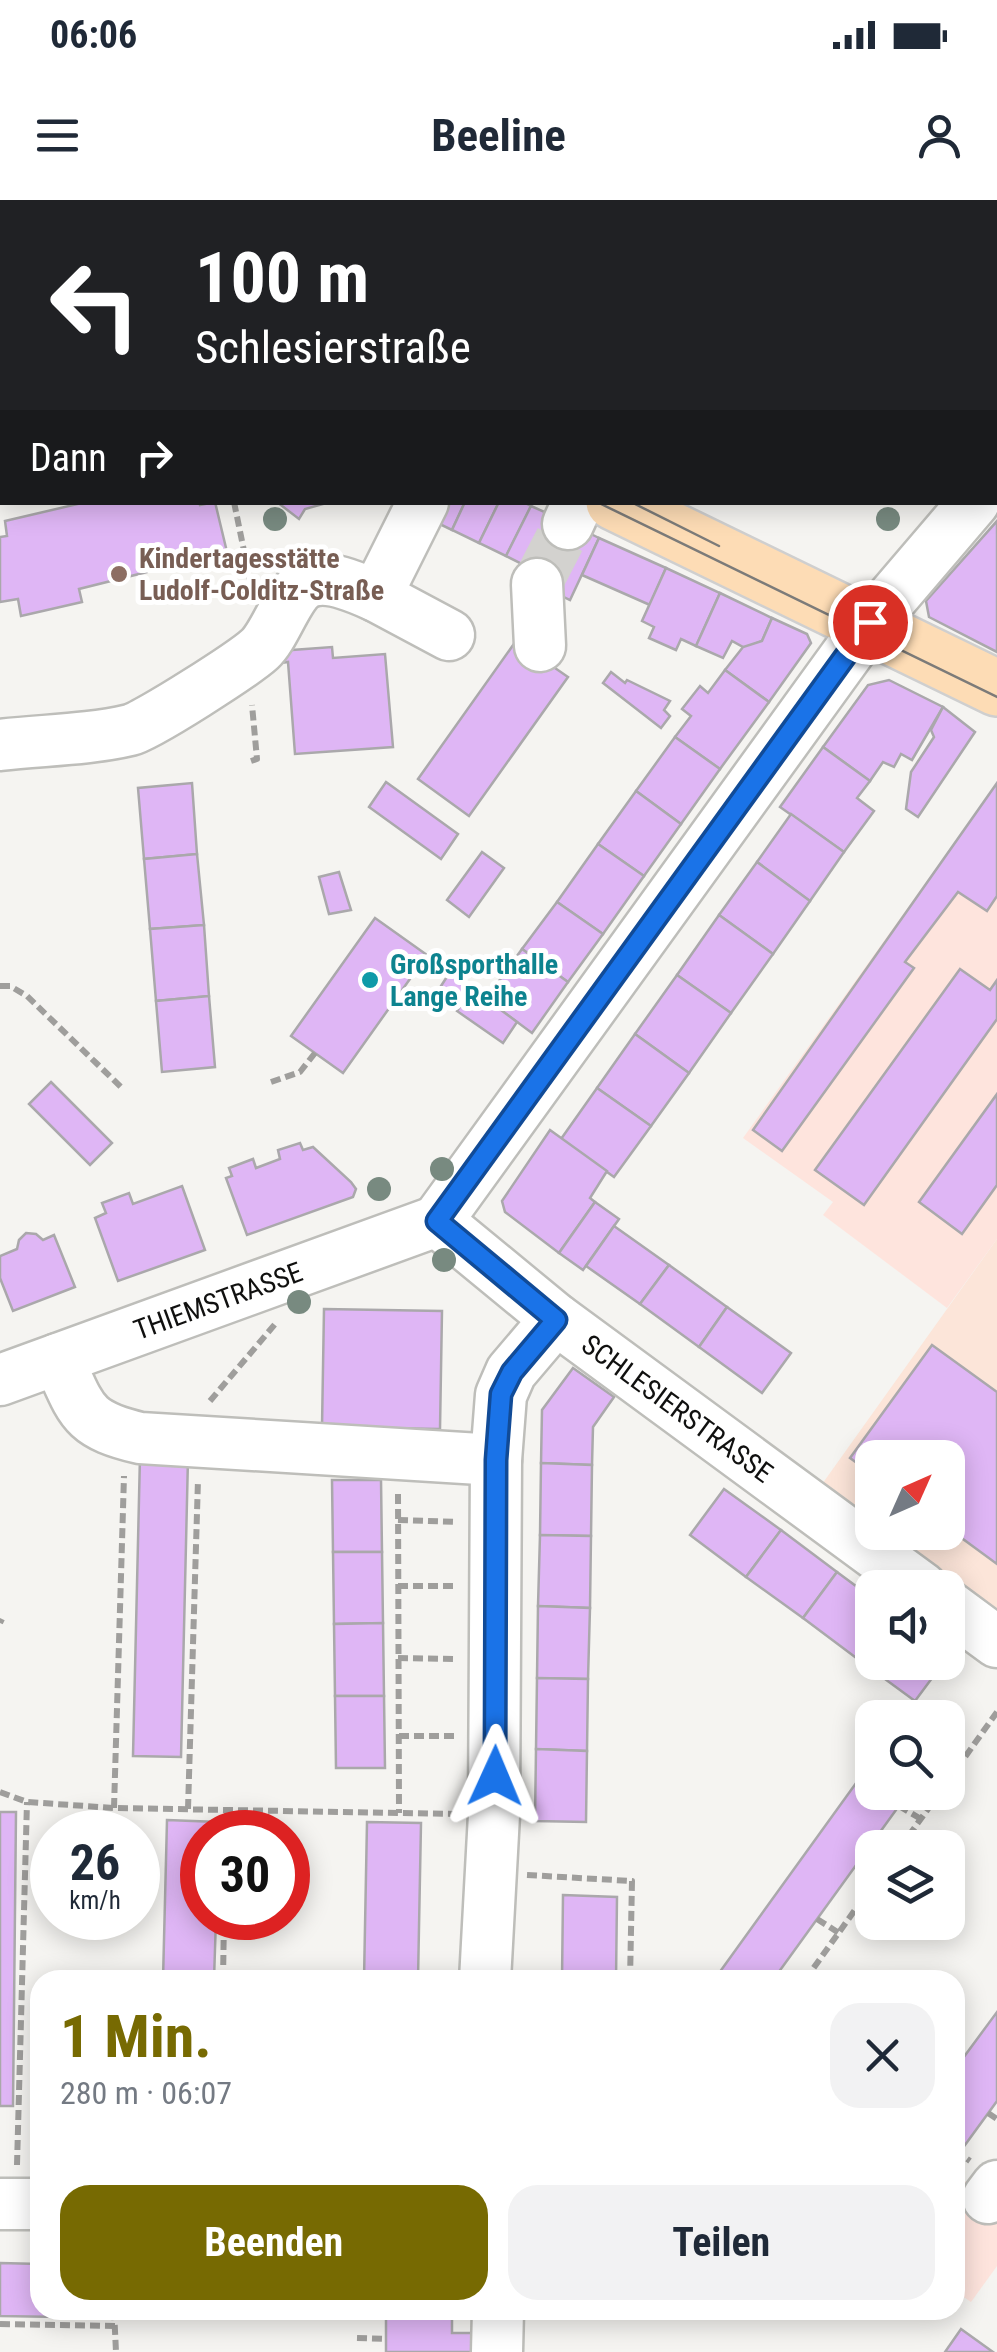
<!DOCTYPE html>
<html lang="de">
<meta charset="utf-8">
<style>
:root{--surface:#fff;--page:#f2f2f3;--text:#1f2937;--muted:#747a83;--accent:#776a02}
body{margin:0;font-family:"Roboto Condensed",sans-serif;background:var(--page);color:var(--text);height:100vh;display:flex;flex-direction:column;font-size:38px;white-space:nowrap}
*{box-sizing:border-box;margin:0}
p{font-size:32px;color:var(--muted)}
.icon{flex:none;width:55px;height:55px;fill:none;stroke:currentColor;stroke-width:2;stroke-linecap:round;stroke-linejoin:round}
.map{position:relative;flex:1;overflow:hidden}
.side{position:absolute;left:30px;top:1770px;width:935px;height:350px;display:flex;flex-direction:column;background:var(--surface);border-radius:30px;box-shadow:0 5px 25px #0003}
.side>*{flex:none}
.top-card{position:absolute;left:0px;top:0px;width:998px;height:305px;box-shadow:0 5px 25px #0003;background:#202124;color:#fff;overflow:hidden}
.needle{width:65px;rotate:45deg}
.fabs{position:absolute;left:855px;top:1240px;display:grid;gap:20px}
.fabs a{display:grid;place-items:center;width:110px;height:110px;border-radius:20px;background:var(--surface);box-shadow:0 5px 25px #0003;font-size:50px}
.speed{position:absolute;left:30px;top:1610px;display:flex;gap:20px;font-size:50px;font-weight:700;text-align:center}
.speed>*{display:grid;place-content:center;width:130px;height:130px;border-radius:50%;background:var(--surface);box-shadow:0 5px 25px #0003;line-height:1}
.speed small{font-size:25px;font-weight:400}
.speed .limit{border:15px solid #d22;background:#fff;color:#111}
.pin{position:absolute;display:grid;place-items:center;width:85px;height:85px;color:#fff;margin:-42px;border:5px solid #fff;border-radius:50%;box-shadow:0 2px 10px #0007}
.me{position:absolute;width:110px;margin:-55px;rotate:1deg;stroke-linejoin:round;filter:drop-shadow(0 0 8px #0008)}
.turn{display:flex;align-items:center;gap:35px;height:210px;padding:0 30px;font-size:45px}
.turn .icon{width:130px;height:130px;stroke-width:2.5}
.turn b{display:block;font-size:70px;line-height:85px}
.then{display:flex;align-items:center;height:95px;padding:0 30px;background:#0003;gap:20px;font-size:38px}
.round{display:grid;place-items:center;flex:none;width:105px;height:105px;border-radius:30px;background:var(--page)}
.head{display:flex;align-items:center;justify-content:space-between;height:170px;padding:0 30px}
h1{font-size:60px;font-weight:700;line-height:75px;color:var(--accent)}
.cta{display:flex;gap:20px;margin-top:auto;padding:20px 30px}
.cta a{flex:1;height:115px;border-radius:30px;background:var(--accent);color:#fff;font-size:40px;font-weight:700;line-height:115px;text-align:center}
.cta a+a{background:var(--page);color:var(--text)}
.status{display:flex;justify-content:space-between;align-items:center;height:70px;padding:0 50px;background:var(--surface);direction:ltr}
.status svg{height:28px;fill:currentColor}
header{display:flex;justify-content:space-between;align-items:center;height:130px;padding:0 30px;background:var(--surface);font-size:45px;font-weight:700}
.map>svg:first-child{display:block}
.commercial{fill:#fce5d9;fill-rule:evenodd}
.industrial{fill:#fee4dd}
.green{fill:#abdabf}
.building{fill:#dfb6f5;stroke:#aaa8ab;stroke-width:2.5}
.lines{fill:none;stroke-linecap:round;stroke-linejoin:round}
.minor-tunnel{stroke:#d3d2cf;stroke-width:50;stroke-dasharray:50 25;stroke-linecap:butt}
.minor-casing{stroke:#bebeba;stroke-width:55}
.major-casing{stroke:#cfcfcf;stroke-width:60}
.path{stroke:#9f9e9c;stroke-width:6;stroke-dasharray:10 5;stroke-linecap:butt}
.minor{stroke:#fff;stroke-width:50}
.major{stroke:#fddcb5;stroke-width:55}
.tram{stroke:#7c7b79;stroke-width:2.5}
.tree{fill:#788a80}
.route-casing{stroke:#114b97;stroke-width:25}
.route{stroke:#1a73e8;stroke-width:18}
.education-dot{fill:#8d6e63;stroke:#fff;stroke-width:4}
.culture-dot{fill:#0f9aa8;stroke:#fff;stroke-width:4}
.labels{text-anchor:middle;stroke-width:10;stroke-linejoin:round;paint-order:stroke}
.education-label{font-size:28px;font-weight:bold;fill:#785e54;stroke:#fff;text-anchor:start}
.culture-label{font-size:28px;font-weight:bold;fill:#0d838f;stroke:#fff;text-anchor:start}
.street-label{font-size:28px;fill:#10100f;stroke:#fff}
</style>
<div class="status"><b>06:06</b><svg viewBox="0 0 49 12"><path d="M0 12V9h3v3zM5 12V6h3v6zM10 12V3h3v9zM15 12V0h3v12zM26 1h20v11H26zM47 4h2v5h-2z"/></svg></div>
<header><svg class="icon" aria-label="menu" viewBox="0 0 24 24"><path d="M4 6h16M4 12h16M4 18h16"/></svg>Beeline<svg class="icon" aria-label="person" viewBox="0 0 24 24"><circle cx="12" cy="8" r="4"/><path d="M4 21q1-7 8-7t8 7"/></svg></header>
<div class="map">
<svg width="997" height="2152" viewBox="0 0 997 2152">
<rect width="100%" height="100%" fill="#f5f4f1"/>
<path class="commercial" d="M997,1039V1428L815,1294ZM872,1258H948V1332H872Z"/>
<g class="industrial">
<path d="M997,583V1039L947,1108L823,1015L833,1002L743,938Z"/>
<path d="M955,1974L997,2004V2066L971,2102L955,2091Z"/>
</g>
<path class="green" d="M0,33L2,36L0,189Z"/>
<g class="building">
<path d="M0,0H59L62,2H2V36Z"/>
<path d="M285,0L289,2L193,1L194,0Z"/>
<path d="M514,0H574L577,2H512Z"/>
<path d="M736,0H802L800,2Z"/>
<path d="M931,0H997V1L929,2Z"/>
<path d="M86,302H199L200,305L215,302L227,352L79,389L82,402L21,416L18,399L0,402V337L7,336L5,321Z"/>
<path d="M277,302H330L305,309L299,319Z"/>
<path d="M432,302H465L452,330L425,317Z"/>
<path d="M465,302H499L479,343L452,330Z"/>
<path d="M499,302H523L531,306L506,356L479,343Z"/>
<path d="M531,306L558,318L534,370L506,356Z"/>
<path d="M558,318L599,338L570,400L529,380Z"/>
<path d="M997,321V452L929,417L926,401Z"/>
<path d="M599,338L666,368L650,405L582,375Z"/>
<path d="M666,368L720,393L696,446L681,439L676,450L649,438L654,427L642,421Z"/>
<path d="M720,393L772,418L762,441L745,448L732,441L723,458L696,446Z"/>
<path d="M772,418L807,434L811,443L769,502L725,470L743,447L762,441Z"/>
<path d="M516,441L568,477L469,616L418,579Z"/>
<path d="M332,447L333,458L385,454L393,547L295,554L288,462L280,463L279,451Z"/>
<path d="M725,470L769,502L720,569L675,537L691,516L682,509L700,486L708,493Z"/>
<path d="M611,472L625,483L627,480L670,501L664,510L670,516L661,528L603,483Z"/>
<path d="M889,480L943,507L912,560L901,554L894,567L883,562L870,581L823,547L868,485Z"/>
<path d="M943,507L975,532L918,617L906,609L911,572L934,537L931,530Z"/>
<path d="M675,537L720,569L681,624L636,591Z"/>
<path d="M823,547L870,581L857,598L874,611L844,652L780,607Z"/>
<path d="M386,582L458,634L441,659L369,607Z"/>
<path d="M192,583L197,654L144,659L138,588Z"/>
<path d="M997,583V696L987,711L958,692L905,762L914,768L782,951L753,930Z"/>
<path d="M636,591L681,624L644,676L598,644Z"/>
<path d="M791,614L844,652L810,701L757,662Z"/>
<path d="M598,644L644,676L603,734L557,702Z"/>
<path d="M482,652L504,668L469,717L447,700Z"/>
<path d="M197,654L204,725L150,729L144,659Z"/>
<path d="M757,662L810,701L773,754L719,715Z"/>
<path d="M339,672L351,710L329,714L319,677Z"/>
<path d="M557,702L603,734L568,782L522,749Z"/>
<path d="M719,715L773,754L731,813L677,775Z"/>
<path d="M375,718L427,755L343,873L291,836Z"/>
<path d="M204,725L209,796L156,801L150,729Z"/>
<path d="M522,749L568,782L532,833L486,799Z"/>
<path d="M960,769L990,790L997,780V819L864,1005L815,970Z"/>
<path d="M450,772L517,822L503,843L457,811L463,802L441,786Z"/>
<path d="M677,775L731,813L689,873L635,834Z"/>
<path d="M209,796L215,867L162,872L156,801Z"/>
<path d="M635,834L689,873L651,926L597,888Z"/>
<path d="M51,882L112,943L90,965L29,904Z"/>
<path d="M597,888L651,926L614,977L561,939Z"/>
<path d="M997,894V985L962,1034L919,1002Z"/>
<path d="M550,930L607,971L590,998L595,1002L559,1053L505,1012L502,1001Z"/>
<path d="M300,943L303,950L313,947L351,982L356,989L353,997L247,1035L226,978L232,976L229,968L253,959L256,968L280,959L278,950Z"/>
<path d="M182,986L205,1050L118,1081L95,1018L106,1013L102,1003L129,993L133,1004Z"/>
<path d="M595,1002L619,1019L583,1070L559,1053Z"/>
<path d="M614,1026L669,1065L640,1104L586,1066Z"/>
<path d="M26,1033L36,1034L43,1040L54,1035L75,1087L13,1111L0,1078V1056L17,1049L19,1040Z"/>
<path d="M669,1065L727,1107L699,1147L640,1104Z"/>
<path d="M727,1107L791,1153L762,1193L699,1147Z"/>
<path d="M324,1109L442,1111L440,1229L322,1227Z"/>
<path d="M932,1145L997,1192V1364L948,1328V1258H872V1274L850,1258Z"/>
<path d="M573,1168L614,1197L593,1227L592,1265L541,1263L542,1210Z"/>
<path d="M140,1256L188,1258L181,1557L133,1556Z"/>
<path d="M541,1263L592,1265L591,1336L540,1335Z"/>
<path d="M332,1280H381L382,1352H333Z"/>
<path d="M724,1289L781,1330L746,1377L690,1335Z"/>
<path d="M781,1330L837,1372L803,1418L746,1377Z"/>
<path d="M540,1335L591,1336L590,1408L538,1406Z"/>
<path d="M333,1352H382L383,1423L334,1424Z"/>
<path d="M837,1372L872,1398V1441L859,1460L803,1418Z"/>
<path d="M538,1406L590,1408L588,1479L537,1478Z"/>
<path d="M383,1423L384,1496H335L334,1424Z"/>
<path d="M872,1441V1462H944L915,1501L859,1460Z"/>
<path d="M537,1478L588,1479L587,1551L536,1549Z"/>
<path d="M335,1496H384L385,1568H336Z"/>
<path d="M536,1549L587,1551L586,1622L535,1621Z"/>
<path d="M872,1561V1592H909L773,1780H714Z"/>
<path d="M0,1612H16L13,1906H0Z"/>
<path d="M167,1620L218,1622V1632H202V1718H216L214,1780H163Z"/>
<path d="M367,1622L421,1623L418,1780H364Z"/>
<path d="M563,1695L617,1697L616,1780H562Z"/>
<path d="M997,1812V1901L965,1945L955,1938V1869Z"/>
<path d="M0,2063L40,2064V2110H60V2117L0,2116Z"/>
<path d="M386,2110H432V2115L452,2116V2133H481L483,2152H386Z"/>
<path d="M961,2129L993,2152H945Z"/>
</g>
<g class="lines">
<path class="minor-tunnel" d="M537,384L568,324"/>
<defs>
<g id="minor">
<path d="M658,2L660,0"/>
<path d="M0,263H2"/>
<path d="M568,324L578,302"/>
<path d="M537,384L540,446"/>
<path d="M376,396L449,435"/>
<path d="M0,545C42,540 88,540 130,530C147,526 245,463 260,449C277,433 288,390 309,382C329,374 358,388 376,396L423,302"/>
<path d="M437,1021L863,432L974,302"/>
<path id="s1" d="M437,1021L556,1119L922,1388"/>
<path d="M58,1159C82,1211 81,1224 140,1238L496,1260"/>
<path id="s2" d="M0,1180L437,1021"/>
<path d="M948,1406L997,1442"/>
<path d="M485,1780L494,1615L496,1260L501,1195L511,1172L556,1119"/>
<path d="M988,1998L997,1986"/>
<path d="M0,2004H40"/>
<path d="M497,2152L498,2110"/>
</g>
<g id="major">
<path d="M147,0L151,2"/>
<path d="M614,302L997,488"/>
</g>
</defs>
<use href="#minor" class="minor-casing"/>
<use href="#major" class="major-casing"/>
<g class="path">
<path d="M234,302L252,390"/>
<path d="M251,561L257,559L252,505"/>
<path d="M0,786H10L27,796L123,889"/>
<path d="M271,882L300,872L315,853"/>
<path d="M210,1201L276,1123"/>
<path d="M398,1294L399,1613"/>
<path d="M398,1320L457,1322"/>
<path d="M398,1386H457"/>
<path d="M0,1423L2,1419"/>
<path d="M398,1458L457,1459"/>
<path d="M399,1536H457"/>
<path d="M948,1581L997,1512"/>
<path d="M0,1592L27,1602L114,1608L457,1614"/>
<path d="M899,1606L921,1619"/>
<path d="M114,1608L124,1276"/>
<path d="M188,1609L198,1280"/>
<path d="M226,1632L227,1610"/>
<path d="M900,1648L940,1592"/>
<path d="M856,1666L872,1676"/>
<path d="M527,1675L632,1681L630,1780"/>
<path d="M817,1719L839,1733"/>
<path d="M223,1780L224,1718"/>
<path d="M805,1780L872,1686"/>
<path d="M988,1913L997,1919"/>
<path d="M955,1950L970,1961"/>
<path d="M17,1965L27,1602"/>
<path d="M114,2110L116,2152"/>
<path d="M0,2124L115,2126"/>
<path d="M357,2138L386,2139"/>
</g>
<use href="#minor" class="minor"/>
<use href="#major" class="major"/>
<g class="tram">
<path d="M103,0L105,2"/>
<path d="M126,0L128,2"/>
<path d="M597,302L997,497"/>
<path d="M631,302L719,346"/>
</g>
</g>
<g class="tree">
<circle cx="275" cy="319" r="12"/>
<circle cx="888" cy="319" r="12"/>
<circle cx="442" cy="969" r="12"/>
<circle cx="379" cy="989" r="12"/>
<circle cx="444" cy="1060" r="12"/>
<circle cx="299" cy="1102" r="12"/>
</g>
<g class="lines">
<defs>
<path id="route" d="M495,1576L496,1260L501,1194L512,1172L556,1120L437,1021L870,422"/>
</defs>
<use href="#route" class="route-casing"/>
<use href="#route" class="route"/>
</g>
<circle class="education-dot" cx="119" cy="374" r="10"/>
<circle class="culture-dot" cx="370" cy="780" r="10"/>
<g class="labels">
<g class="education-label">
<text x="139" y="368">Kindertagesstätte<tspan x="139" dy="32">Ludolf-Colditz-Straße</tspan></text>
</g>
<g class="culture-label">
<text x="390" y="774">Großsporthalle<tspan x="390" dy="32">Lange Reihe</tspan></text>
</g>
<g class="street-label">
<text dy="10" stroke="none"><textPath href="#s2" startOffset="232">THIEMSTRASSE</textPath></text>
<text dy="10" stroke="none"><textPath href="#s1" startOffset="305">SCHLESIERSTRASSE</textPath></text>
</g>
</g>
</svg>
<div class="fabs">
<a><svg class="needle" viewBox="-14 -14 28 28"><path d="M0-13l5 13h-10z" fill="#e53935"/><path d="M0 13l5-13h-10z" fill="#747a83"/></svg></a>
<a><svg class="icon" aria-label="sound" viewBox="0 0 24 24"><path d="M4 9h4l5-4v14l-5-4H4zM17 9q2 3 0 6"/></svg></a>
<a><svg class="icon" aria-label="search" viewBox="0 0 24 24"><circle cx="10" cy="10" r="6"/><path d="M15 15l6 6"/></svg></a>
<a><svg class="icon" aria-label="layers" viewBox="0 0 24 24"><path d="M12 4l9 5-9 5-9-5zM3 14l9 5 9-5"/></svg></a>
</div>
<div class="speed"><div>26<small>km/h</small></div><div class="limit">30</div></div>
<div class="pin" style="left:870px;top:422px;background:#d93025"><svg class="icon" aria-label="arrive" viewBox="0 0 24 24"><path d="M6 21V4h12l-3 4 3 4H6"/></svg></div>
<svg class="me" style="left:495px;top:1576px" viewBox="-20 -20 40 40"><path d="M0-17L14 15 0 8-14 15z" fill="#1a73e8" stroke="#fff" stroke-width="4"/></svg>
<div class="top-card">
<div class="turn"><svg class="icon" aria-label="left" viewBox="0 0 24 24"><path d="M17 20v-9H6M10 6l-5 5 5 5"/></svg><div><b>100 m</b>Schlesierstraße</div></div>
<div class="then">Dann<svg class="icon" aria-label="right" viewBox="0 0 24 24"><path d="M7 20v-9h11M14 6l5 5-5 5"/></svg></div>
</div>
<section class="side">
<div class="head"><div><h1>1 Min.</h1><p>280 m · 06:07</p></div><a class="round"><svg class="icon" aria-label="close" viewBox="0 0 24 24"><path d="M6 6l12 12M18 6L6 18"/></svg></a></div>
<div class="cta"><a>Beenden</a><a>Teilen</a></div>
</section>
</div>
